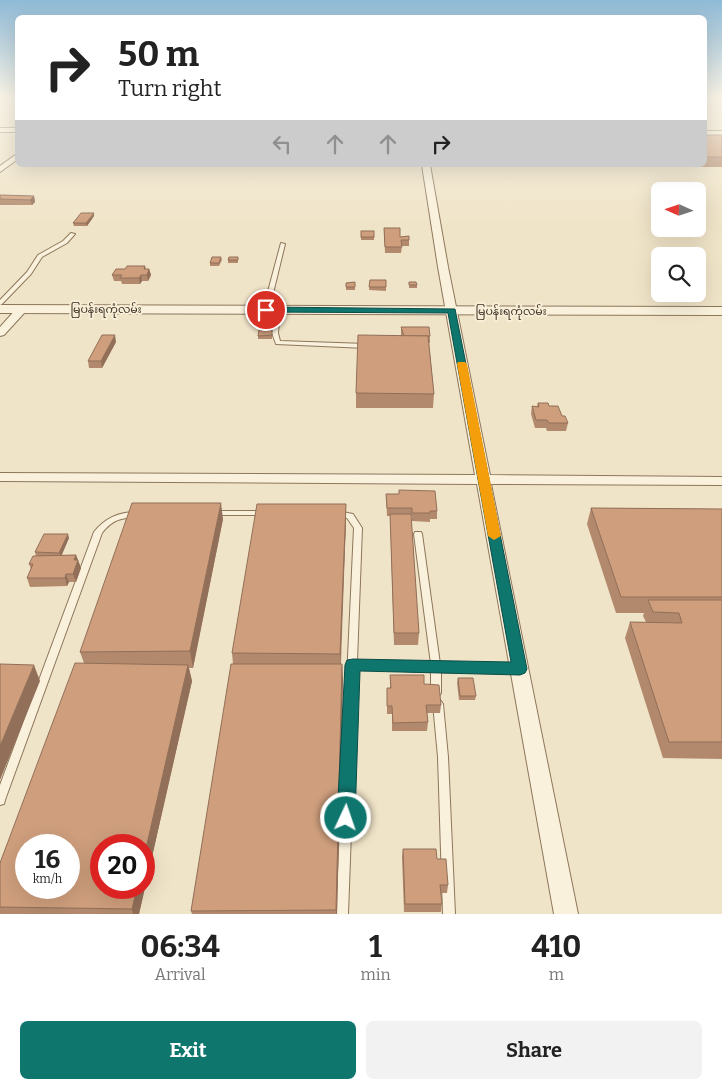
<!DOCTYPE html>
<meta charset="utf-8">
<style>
:root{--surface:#fff;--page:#f2f2f2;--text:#222;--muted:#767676;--accent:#0f766e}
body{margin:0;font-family:Bitter,"Noto Sans Myanmar",serif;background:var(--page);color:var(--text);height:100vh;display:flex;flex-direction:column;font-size:19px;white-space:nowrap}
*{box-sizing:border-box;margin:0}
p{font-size:16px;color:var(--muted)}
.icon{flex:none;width:28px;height:28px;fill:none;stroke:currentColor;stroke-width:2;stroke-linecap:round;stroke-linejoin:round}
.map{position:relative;height:914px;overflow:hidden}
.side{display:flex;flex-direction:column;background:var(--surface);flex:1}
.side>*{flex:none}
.banner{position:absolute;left:15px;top:15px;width:692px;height:152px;border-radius:8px;box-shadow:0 5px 20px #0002;background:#fff;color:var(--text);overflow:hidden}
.needle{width:32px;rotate:273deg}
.tools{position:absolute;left:651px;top:182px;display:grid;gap:10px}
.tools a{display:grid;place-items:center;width:55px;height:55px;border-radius:8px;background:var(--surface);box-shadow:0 5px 20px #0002;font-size:25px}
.speed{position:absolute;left:15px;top:834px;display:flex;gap:10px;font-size:25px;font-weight:700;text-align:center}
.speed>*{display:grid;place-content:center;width:65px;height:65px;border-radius:50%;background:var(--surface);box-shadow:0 5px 20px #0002;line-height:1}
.speed small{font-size:12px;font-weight:400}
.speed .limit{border:8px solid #d22;background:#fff;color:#111}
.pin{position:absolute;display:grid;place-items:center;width:42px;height:42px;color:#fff;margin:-21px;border:2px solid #fff;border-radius:50%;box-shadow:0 1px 5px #0007}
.me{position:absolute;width:55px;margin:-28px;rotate:3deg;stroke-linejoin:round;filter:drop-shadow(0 0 4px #0008)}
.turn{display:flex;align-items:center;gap:18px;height:105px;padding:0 20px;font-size:22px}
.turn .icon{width:65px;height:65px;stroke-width:2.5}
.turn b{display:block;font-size:35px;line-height:42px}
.lanes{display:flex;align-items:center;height:48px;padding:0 20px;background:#0003;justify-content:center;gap:25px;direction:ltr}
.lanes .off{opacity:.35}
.eta{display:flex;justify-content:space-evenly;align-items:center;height:85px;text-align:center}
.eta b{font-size:30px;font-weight:700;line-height:35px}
.action{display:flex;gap:10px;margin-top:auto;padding:10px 20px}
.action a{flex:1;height:58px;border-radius:8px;background:var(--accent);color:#fff;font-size:20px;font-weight:700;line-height:58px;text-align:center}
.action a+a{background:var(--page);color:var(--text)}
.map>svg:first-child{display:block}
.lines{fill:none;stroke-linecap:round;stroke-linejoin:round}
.service-casing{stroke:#8d765c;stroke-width:2}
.minor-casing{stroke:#8d765c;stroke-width:2}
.tertiary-casing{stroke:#8d765c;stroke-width:2}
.service{fill:#faf1dc;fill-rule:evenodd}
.minor{fill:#faf1dc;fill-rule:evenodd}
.tertiary{fill:#faf1dc;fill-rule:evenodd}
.wall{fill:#b2896c}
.shaded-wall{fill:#916f58}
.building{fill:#cf9f7d;stroke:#916f58;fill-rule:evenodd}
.route{fill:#0f766e;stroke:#0a4d48}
.slow{fill:#f59e0b}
.labels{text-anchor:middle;stroke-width:4;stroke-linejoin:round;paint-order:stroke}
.far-street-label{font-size:11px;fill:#3d2e20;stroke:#f7eed8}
</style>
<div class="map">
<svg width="722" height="914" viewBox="0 0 722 914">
<rect width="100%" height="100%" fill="#f0e4c8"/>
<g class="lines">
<defs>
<g id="service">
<path d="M71,233L75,234L67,243L42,257L31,274L2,304L0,305V300L27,272L38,255L63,241Z"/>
<path d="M281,243L285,244L269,310L266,312L263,310Z"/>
<path d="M277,308L280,310L278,333L280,341L366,344L369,346L366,348L276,344L272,333L274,310Z"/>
<path d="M211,511H264L268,513L264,515H211L210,513Z"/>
<path d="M334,511H337L353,514L362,528L357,661L431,664L414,534L415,532H421L422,534L440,664L519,665L522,666L524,669L522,672L519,673L441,672V693L439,696L436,697L433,696L431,693V672L357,669L348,914H336L354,528L347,518L334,515L333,513Z"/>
<path d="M136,512H139L140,514L139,516C121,519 114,518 102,533L5,800L4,804L0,805V785L94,532C105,518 119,512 136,512Z"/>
<path d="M438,700L441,701L443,704L448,757L455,914H443L438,757L433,704L435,701Z"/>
</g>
<g id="minor">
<rect x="0" y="128" width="18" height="4"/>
<rect x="705" y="131" width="17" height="4"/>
<path d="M18,153V159L0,172V166Z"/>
<path d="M422,165H430L448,267L490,475L722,477V485L491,484L578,914H554L477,484L0,481V473L475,475L438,267Z"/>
<path d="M22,306L26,307L27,309L26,311L4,335L0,336V327L18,307Z"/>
</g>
<path id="tertiary" d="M0,305L722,307V315L0,313Z"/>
</defs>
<use href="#service" class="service-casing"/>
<use href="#minor" class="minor-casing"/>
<use href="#tertiary" class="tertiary-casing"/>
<use href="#service" class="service"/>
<use href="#minor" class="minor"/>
<use href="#tertiary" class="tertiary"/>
</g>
<g class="wall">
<path d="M705,135H722V167H689L688,165H705Z"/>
<path d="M0,195L34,196L35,202L32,205H0Z"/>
<path d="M94,216L87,226H74L73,223Z"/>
<path d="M384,228L400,237L409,240V246H402L401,253H385Z"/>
<rect x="361" y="231" width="13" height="9"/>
<path d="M221,257L222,260L219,266H210V263Z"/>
<path d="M238,257V263H228V260Z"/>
<path d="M145,266L146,269H149L151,275L148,281H142L140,284H122L121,281H114L112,275L125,269Z"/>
<path d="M370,280H386V291L369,290Z"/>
<path d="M355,282V290H346V283Z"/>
<path d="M409,282L417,285V288H409Z"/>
<path d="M401,327L430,336V343H429L434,394L433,408H356V393L401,336Z"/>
<path d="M272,330V339H258V336Z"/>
<path d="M116,342L102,368H89L88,361Z"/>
<path d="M538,403L549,406L562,416L568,423L566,431H547L546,428H535L531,414L532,406H537Z"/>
<path d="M386,494L437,511V519H430V522L412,521V516H411L419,633L418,645H394L390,516H387Z"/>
<path d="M346,504V520L341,664H342L343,681L337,914H192L191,911L233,664L232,653Z"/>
<path d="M591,508L722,509V759L663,758L625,638L630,622H646L643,616L644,613H616L587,524Z"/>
<path d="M223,519L193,668H189L192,681L139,914H0V863L84,663L80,652Z"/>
<path d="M69,538L61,555H76L81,568L76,582H69L67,586L30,587L27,578L31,569L29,564L36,556L35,552Z"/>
<path d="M390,675L424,684L441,705L440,713H427L428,722L427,731H392V714H387V688H390Z"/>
<path d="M458,678L476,696L475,700H459L457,683Z"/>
<path d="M403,849L437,859L448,885L447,893H441L442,904L441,912H404L402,857Z"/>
</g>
<g class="shaded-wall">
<path d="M34,196L35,202L32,205L30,200Z"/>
<path d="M94,213V216L87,226L86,223Z"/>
<path d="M149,269L151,275L148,281L147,275Z"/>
<path d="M141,275L142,281L140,284L139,278Z"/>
<path d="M115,335L116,342L102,368L101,361Z"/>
<path d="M221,503L223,519L193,668L190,651Z"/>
<path d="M346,504V520L340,670V654Z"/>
<path d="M68,534L69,538L61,557L59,553Z"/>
<path d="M76,555L81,568L76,582L73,574L74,560Z"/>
<path d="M66,574L69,582L67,586L65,578Z"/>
<path d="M342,664L343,681L337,914H336Z"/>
<path d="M34,665L40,681L0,780V746Z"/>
<path d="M188,665L192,681L139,914H133L132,909L137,888H144V857Z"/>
</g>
<g class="building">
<rect x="705" y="135" width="17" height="22"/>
<path d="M0,195L34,196L30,200L0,199Z"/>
<path d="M81,213H94L86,223H73Z"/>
<path d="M384,228H400V237L409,236V240H401L402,247H385Z"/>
<rect x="361" y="231" width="13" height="6"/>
<path d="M212,257H221L219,263H210Z"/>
<path d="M229,257H238V260H228Z"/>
<path d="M127,266H145L144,269H149L147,275H141L139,278H120L122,275H112L116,269H125Z"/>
<path d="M370,280H386V287H369Z"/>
<path d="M355,282V287H346V283Z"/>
<path d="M409,282H416L417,285H409Z"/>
<path d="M401,327H429L430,336H404Z"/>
<path d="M259,330H272V335L258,336Z"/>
<path d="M102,335H115L101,361H88Z"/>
<path d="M358,335L428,336L434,394L356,393Z"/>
<path d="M538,403H548L549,406H558L562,416H565L568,423H549L547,420H536L532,406L539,407Z"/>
<path d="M399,490L435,491L437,511H430V513H412V508H387L386,494H399Z"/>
<path d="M132,503H221L190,651L80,652Z"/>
<path d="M257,504H346L340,654L232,653Z"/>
<path d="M591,508L722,509V597H621Z"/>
<path d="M390,514H411L419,633H394Z"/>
<path d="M44,534H68L59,553L35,552Z"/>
<path d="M76,555L74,560H78L73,574H66L65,578H27L33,564H29L33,556Z"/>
<path d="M648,600H722V742H669L630,622L682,623L679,613L653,612Z"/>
<path d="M75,663L188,665L144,857V845H101V888H137L132,909L0,907V863ZM26,845H69V888H26Z"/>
<path d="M0,664L34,665L0,746Z"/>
<path d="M231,664H342L336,910L191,911Z"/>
<path d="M390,675H424V684L439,685L441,705H426L428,722L393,723L392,706H387V688H391Z"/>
<path d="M458,678H473L476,696H460Z"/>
<path d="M403,849H436L437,859H446L448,885H440L442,904H405Z"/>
</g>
<linearGradient id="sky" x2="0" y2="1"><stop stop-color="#8fbad6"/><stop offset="0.43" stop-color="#f8f3e6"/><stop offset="1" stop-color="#f8f3e6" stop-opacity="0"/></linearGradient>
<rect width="722" height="225" fill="url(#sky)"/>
<path class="route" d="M266,307L455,309L527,669L525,673L520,675L360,671L355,818L353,824L346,827L340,824L337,818L345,665L347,660L353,659L511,662L448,313L263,312V308Z"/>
<path class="slow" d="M458,362H465L467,364L501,536L494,540L488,536L457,364Z"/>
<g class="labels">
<g class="far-street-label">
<text x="106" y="313">မြပန်းရကုံလမ်း</text>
<text x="511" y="315">မြပန်းရကုံလမ်း</text>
</g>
</g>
</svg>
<div class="tools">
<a><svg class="needle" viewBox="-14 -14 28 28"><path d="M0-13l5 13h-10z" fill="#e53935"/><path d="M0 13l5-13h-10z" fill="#767676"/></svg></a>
<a><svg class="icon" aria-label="search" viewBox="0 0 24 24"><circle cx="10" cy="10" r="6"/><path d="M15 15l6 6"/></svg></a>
</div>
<div class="speed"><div>16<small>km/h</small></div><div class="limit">20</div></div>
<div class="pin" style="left:266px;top:310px;background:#d93025"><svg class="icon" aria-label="arrive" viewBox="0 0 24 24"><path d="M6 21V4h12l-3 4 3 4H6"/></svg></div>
<svg class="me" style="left:346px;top:818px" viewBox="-20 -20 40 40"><circle r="17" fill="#0f766e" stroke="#fff" stroke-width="3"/><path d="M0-11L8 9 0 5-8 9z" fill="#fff"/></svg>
<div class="banner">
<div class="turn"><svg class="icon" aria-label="right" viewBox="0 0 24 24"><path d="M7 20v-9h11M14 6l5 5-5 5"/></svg><div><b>50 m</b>Turn right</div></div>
<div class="lanes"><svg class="icon off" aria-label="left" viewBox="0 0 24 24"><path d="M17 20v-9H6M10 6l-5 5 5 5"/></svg><svg class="icon off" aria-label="ahead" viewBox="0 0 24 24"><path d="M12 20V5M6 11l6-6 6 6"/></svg><svg class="icon off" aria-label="ahead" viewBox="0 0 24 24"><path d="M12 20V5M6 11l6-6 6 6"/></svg><svg class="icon" aria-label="right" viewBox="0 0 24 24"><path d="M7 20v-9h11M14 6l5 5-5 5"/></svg></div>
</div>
</div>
<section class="side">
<div class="eta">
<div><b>06:34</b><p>Arrival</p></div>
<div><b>1</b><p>min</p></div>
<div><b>410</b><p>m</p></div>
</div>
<div class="action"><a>Exit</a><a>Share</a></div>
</section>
